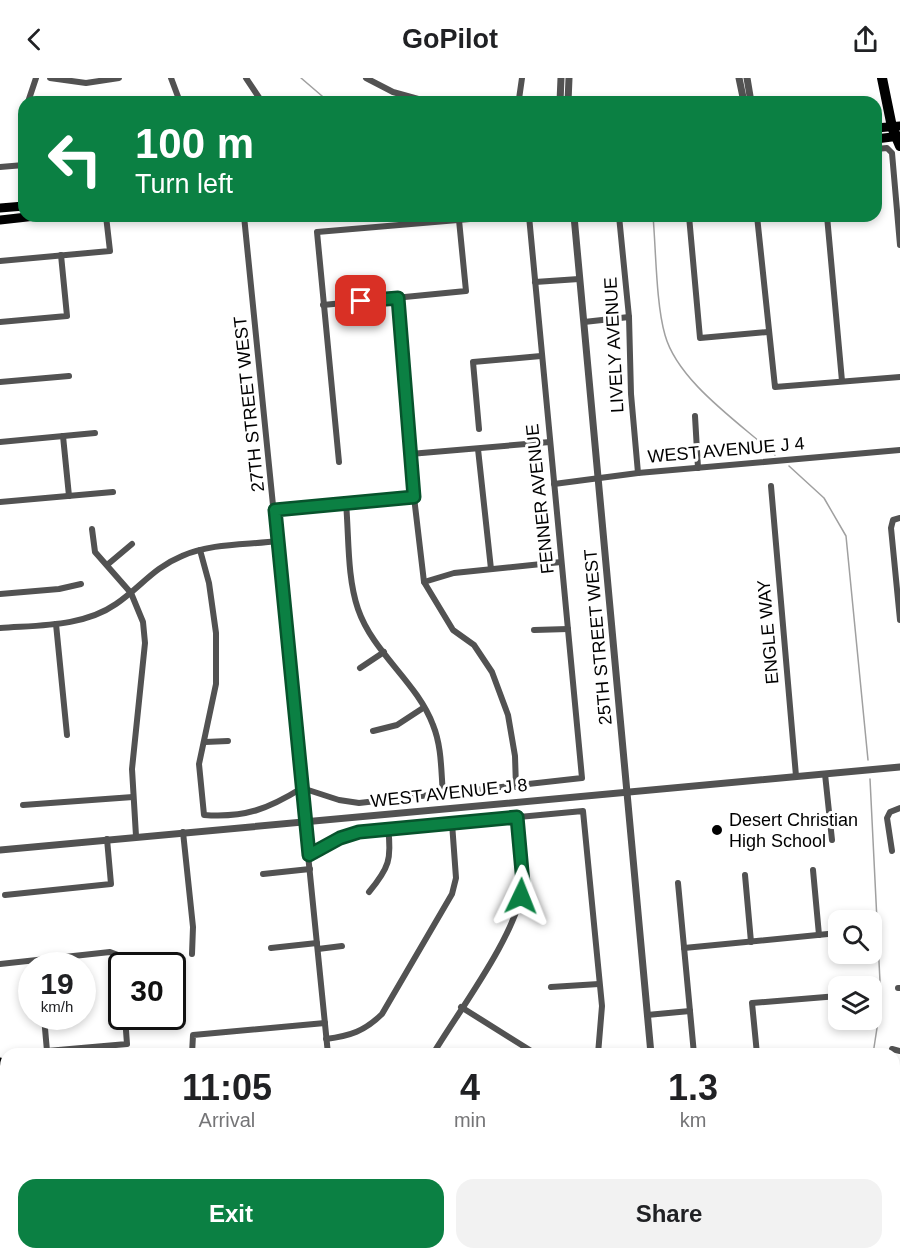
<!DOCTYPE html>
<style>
:root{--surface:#fff;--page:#f2f2f2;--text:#202124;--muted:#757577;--accent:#0b8043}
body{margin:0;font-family:Helvetica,sans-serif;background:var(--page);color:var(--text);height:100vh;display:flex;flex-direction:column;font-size:22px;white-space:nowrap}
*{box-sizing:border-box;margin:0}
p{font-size:20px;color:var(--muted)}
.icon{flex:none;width:33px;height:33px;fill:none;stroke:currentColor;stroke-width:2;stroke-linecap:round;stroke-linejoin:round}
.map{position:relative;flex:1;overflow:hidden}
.sheet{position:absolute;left:0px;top:970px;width:900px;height:212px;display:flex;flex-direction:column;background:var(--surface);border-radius:18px 18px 0 0;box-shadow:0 3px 9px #0003}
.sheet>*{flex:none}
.banner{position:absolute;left:18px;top:18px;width:864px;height:126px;border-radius:18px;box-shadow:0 3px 9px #0003;background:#0b8043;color:#fff;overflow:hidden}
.fabs{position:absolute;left:828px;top:832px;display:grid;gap:12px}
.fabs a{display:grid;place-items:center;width:54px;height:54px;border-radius:12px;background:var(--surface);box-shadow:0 3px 9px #0003;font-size:30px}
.speed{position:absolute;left:18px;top:874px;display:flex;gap:12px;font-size:30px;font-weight:700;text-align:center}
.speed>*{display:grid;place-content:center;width:78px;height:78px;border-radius:50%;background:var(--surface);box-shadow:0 3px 9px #0003;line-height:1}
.speed small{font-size:15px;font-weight:400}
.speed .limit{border:3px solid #111;border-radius:9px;background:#fff;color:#111}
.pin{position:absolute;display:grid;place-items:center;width:51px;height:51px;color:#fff;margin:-26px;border-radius:12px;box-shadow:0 3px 9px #0006}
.me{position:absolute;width:66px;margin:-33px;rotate:2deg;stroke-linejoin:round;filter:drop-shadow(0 0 4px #0008)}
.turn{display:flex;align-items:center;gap:21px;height:126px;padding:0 18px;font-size:27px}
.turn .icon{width:78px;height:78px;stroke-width:2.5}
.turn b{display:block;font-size:42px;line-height:51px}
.eta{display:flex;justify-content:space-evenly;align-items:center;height:102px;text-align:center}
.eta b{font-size:36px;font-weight:600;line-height:42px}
.primary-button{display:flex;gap:12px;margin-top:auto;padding:12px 18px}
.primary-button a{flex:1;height:69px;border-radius:18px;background:var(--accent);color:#fff;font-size:24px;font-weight:600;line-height:69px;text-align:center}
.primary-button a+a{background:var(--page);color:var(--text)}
header{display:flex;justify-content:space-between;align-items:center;height:78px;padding:0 18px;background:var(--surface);font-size:27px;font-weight:600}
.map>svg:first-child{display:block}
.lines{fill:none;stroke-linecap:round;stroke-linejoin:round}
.stream{stroke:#a0a0a0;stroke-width:1.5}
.minor{stroke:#525252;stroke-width:6}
.tertiary{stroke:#525252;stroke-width:7}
.primary{stroke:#000;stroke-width:9}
.motorway{stroke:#000;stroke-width:10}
.route-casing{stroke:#07532c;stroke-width:15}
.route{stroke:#0b8043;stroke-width:10}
.poi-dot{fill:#000;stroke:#fff;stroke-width:2}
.labels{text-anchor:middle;stroke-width:6;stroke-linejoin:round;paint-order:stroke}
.street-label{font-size:18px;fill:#000;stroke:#fff}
.poi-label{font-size:18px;fill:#000;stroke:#fff;text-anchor:start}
</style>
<header><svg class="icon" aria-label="back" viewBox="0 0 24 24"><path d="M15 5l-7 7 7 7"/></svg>GoPilot<svg class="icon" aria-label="share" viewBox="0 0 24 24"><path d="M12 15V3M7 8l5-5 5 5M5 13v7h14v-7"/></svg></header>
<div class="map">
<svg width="900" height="1181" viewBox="0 0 900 1181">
<rect width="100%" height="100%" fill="#fff"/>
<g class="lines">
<g class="stream">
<path d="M301,0L329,24"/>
<path d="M653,138C656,172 656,226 665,257C678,304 740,345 775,377"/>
<path d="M789,388L824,420L846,458L868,682"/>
<path d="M870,701L881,924L873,976"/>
<path d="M894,1154L900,1171"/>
</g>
<g class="minor">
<path d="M50,0L86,5L119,0"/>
<path d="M171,0L180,24"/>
<path d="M246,0L262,24"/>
<path d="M366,0L393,14L429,24"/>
<path d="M28,24L36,0"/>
<path d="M483,24L519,21L522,0"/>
<path d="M24,49V67"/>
<path d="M876,71L887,70L892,75L900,167"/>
<path d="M0,89L24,87"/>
<path d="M244,138L328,976"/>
<path d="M619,138L629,239L631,316L638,395"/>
<path d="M689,138L700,260L768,254"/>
<path d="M757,138L775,309L900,299"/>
<path d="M827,138L842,303"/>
<path d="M0,183L110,173L106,138"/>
<path d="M535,204L579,201"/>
<path d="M398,220L414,419L424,504L453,552L474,567L492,594L508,637L515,678L516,709"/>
<path d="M323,227L466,213L459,142"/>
<path d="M0,244L67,238L61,177"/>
<path d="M584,244L629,239"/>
<path d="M0,304L69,298"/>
<path d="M695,338L698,390"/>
<path d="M479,351L473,284L541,278"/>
<path d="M63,358L69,418"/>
<path d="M0,364L95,355"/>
<path d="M478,371L491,491"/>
<path d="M410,376L550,364"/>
<path d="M339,384L317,154L505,138"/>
<path d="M554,406L638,395L900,372"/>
<path d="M771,408L796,698"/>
<path d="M0,424L113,414"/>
<path d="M346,425C349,459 347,499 358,531C373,575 417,604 433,647C442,669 441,694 443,716"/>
<path d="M275,432L414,419"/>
<path d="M900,440L893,442L891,450L900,542"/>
<path d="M92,451L95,474L131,515L143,544L145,565L132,691L136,758"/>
<path d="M200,472L209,505L216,555V606L199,686L204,737C245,740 268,731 302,710L339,722L359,725L582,700L529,138"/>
<path d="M107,487L132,466"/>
<path d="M424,504L454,495L561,484"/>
<path d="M0,516L59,511L81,506"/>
<path d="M56,546L67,657"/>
<path d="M0,550C38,547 83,549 116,526C141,509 153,490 182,478C211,465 247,467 278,463"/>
<path d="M534,552L568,551"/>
<path d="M360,590L384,574"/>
<path d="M373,653L397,647L423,630"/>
<path d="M205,664L228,663"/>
<path d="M825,696L832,762"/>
<path d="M23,727L133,719"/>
<path d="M183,754L193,849L192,876"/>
<path d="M892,773L887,740L890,734L900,730"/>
<path d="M309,777L340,760L359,754L583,733L602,928L598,976"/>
<path d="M813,792L819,857"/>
<path d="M263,796L310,791"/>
<path d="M745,797L751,864"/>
<path d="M678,805L694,976"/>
<path d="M369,814C389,790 392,781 388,750"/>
<path d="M5,817L111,806L107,761"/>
<path d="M271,870L317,865"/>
<path d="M684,870L838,855"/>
<path d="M318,871L342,868"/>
<path d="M0,886L110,874L118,877L122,901"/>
<path d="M551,909L599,906"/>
<path d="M898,910H900"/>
<path d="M461,929L536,976"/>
<path d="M647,937L690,933"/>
<path d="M44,939L47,973L127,966L125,939"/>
<path d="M326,961C350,958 365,953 382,936L452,816L456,800L452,745"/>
<path d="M892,971L900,973"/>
<path d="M192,976L193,957L325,945"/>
<path d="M433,976C460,931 516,858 523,808C525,786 519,761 517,739"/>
<path d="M757,976L752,925L838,918"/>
<path d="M894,1040H900"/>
<path d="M69,1176V1181"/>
<path d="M213,1176L214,1181"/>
<path d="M279,1176L280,1181"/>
<path d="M347,1176L348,1181"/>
<path d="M556,1176V1181"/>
<path d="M713,1176L715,1181"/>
<path d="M803,1176C821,1181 842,1180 860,1177"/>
<path d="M454,1181V1176"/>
<path d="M622,1181H626"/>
</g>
<g class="tertiary">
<path d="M739,0L744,24"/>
<path d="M747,0L751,24"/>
<path d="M560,24L561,0"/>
<path d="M568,24L569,0"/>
<path d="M574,138L651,976"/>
<path d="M0,772L900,689"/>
<path d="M670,1176V1181"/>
</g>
<g class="primary">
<path d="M876,50L900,48"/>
<path d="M876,61L900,58"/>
<path d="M0,130L24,128"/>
<path d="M0,142L36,138"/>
<path d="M0,984L6,1041"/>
<path d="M20,1176V1181"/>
</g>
<path class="motorway" d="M882,0L892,49L900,68"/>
</g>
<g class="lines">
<defs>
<path id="route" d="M361,223L398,220L414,419L275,432L309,777L340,760L359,754L517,739L523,805L521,818"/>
</defs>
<use href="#route" class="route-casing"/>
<use href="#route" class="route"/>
</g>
<circle class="poi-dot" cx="717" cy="752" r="6"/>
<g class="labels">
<g class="street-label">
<text transform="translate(614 267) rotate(-93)" y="6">LIVELY AVENUE</text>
<text transform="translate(249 326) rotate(-96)" y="6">27TH STREET WEST</text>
<text transform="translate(726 372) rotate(-5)" y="6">WEST AVENUE J 4</text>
<text transform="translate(540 421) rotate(-96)" y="6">FENNER AVENUE</text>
<text transform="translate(768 554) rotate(-95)" y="6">ENGLE WAY</text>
<text transform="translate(598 559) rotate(-95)" y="6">25TH STREET WEST</text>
<text transform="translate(449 715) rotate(-6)" y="6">WEST AVENUE J 8</text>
</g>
<g class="poi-label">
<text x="729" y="748">Desert Christian<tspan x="729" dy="21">High School</tspan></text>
</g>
</g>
</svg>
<div class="fabs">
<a><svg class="icon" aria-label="search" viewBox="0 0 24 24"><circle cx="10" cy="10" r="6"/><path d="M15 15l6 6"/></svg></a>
<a><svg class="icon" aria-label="layers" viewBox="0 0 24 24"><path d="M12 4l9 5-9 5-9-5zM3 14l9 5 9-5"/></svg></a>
</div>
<div class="speed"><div>19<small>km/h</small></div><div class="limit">30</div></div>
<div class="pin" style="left:361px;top:223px;background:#d93025"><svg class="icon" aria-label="arrive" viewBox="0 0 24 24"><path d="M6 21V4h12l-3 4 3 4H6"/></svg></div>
<svg class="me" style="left:521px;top:818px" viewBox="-20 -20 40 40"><path d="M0-17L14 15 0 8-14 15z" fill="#0b8043" stroke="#fff" stroke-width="4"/></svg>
<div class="banner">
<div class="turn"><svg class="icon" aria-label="left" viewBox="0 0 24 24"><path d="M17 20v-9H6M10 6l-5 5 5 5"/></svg><div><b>100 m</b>Turn left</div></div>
</div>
<section class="sheet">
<div class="eta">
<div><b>11:05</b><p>Arrival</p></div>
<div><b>4</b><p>min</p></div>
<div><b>1.3</b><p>km</p></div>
</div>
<div class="primary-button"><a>Exit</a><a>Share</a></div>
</section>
</div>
